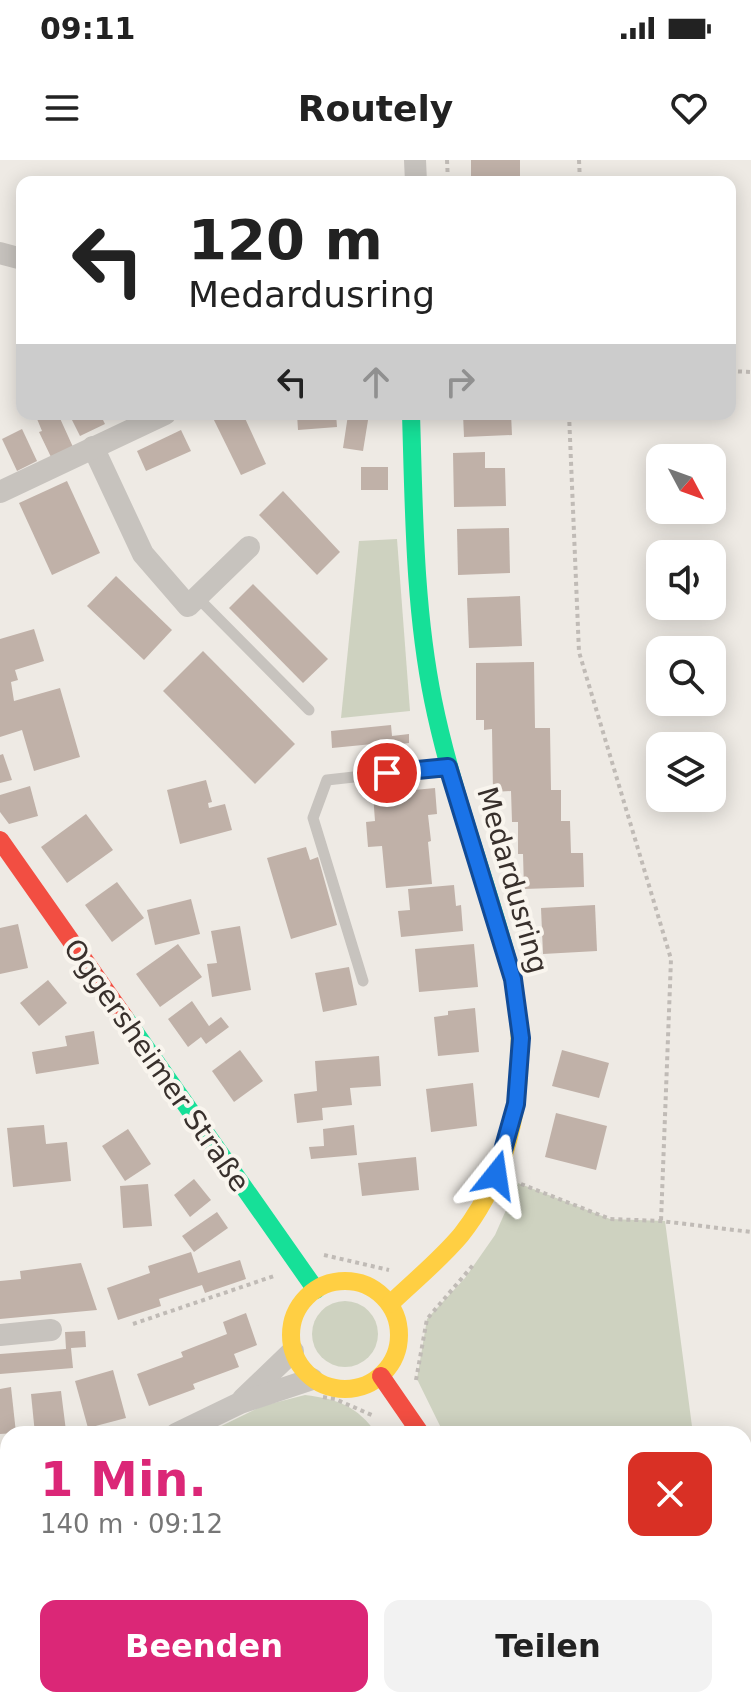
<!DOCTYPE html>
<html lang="de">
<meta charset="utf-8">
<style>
:root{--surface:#fff;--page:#f2f2f2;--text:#222;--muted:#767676;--accent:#db2777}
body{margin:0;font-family:"DejaVu Sans",sans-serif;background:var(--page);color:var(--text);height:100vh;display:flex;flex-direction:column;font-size:30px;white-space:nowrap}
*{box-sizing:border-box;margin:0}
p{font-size:26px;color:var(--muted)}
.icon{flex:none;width:44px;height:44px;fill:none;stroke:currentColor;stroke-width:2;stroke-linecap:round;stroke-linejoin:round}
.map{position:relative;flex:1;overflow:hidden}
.drawer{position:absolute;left:0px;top:1266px;width:752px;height:282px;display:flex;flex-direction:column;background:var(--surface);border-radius:24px 24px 0 0;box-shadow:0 4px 20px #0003}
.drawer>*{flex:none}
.top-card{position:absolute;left:16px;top:16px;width:720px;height:244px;border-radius:16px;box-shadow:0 4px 20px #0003;background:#fff;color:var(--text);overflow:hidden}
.needle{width:52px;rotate:131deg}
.fabs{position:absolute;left:646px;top:284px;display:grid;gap:16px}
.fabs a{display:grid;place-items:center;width:80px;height:80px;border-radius:16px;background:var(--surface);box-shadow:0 4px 20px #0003;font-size:40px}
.pin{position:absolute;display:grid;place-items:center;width:68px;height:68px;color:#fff;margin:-34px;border:4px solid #fff;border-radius:50%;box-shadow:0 2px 8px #0007}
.me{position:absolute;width:88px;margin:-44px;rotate:15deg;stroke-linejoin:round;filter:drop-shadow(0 0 6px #0008)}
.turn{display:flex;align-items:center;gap:28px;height:168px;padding:0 40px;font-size:36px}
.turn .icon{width:104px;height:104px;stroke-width:2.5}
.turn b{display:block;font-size:56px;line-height:68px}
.lanes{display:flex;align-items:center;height:76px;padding:0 40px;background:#0003;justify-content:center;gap:40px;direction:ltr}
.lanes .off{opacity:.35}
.round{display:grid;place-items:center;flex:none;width:84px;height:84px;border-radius:16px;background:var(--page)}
.overview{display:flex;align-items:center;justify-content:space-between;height:136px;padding:0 40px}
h1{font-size:48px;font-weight:800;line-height:60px;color:var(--accent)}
.action{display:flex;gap:16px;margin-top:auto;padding:16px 40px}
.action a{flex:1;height:92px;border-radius:16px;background:var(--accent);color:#fff;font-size:32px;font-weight:800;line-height:92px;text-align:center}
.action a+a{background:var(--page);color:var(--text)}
.status{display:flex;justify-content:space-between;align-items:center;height:56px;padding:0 40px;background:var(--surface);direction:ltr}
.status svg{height:22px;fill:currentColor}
header{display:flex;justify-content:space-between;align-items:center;height:104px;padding:0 40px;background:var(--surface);font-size:36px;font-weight:800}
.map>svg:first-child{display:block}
.green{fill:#ced2c0}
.building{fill:#c0b1a8}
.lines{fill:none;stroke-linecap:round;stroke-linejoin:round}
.path{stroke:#c0bbb6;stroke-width:4;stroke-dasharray:4 4;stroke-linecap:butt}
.lane{stroke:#c7c3be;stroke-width:11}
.street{stroke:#c7c3be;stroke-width:22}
.fast{stroke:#16e098;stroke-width:18}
.slow{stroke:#ffcf43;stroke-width:18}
.jam{stroke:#f24e42;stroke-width:18}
.route-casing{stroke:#114b97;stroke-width:20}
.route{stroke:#1a73e8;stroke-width:14}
.labels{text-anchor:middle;stroke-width:8;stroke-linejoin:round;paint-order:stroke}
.street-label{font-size:28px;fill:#38302c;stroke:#f9f5ee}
</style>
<div class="status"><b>09:11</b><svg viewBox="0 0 49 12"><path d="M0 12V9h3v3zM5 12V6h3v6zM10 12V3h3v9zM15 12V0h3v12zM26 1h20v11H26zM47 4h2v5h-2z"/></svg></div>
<header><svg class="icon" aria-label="menu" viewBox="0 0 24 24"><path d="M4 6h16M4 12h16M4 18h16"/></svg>Routely<svg class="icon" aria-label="heart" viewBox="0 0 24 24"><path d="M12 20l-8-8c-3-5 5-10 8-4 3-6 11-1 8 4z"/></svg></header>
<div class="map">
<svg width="751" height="1547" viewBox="0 0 751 1547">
<rect width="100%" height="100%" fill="#eeeae4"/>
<g class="green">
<path d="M397,379L410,551L341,558L359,381Z"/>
<path d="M518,1023L610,1059L665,1061L693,1274H444L417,1219L427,1159L465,1118L495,1075Z"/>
<circle cx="345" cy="1174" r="33"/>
<path d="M305,1235C338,1239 357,1246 377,1274H205L262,1246Z"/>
<path d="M624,1540H731L732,1547H629Z"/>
</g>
<g class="building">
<rect x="471" y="0" width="49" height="22"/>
<path d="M203,16L204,22H169V17Z"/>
<path d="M35,254H58L73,287L51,297L39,272L42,271Z"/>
<path d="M69,254H100L105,264L80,276Z"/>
<path d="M211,254H243L266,304L241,315Z"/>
<path d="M297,254H336L337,267L298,270Z"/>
<path d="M357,254H369L363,291L343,288L348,255Z"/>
<path d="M463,254H511L512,275L464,277Z"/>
<path d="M22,269L37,301L17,311L2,279Z"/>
<path d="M181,270L191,291L146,311L137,291Z"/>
<path d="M485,292V308H505L506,346L454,347L453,293Z"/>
<rect x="361" y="307" width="27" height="23"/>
<path d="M67,321L100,393L52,415L19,343Z"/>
<path d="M283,331L340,392L317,415L259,355Z"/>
<path d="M509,368L510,413L458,415L457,369Z"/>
<path d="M116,416L172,470L144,500L87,446Z"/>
<path d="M253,424L328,499L303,523L229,448Z"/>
<path d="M520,436L522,486L469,488L467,438Z"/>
<path d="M34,469L44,501L15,510L18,520L11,522L14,541L60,528L80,597L34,611L22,570L0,577V479Z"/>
<path d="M203,491L295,584L255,624L163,531Z"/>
<path d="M534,502L535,568H550L551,630H561V661H570L571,693H583L584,727L524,729L523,694H518V662H512L511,631L493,632L492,569L484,570V560H476V503Z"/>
<path d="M391,565L392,576L409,574V583L393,585V582L332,588L331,571Z"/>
<path d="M3,594L12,620L0,623V595Z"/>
<path d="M206,620L212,642L208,643L209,648L225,644L232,670L180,684L167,630Z"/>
<path d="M30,626L38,656L9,664L0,652V635Z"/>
<path d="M435,628L437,654L428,655L431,681L428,682L432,724L386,728L382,686L368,687L366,662L375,661L373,634Z"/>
<path d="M86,654L113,690L67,723L41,687Z"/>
<path d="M306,687L310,700L318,697L337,765L291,779L267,698Z"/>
<path d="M117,722L144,758L112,782L85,745Z"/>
<path d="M454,725L456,746L461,745L463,771L401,777L398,751L410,750L408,729Z"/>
<path d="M191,739L200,774L155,785L147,750Z"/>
<path d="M595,745L597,791L543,794L541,748Z"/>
<path d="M18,764L28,808L0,814V768Z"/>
<path d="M240,766L251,830L212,837L207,804L217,803L211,771Z"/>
<path d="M178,784L202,817L160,847L136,814Z"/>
<path d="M474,784L478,827L419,832L415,789Z"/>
<path d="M349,807L357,845L323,852L315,813Z"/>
<path d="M48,820L67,843L39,866L20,843Z"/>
<path d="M192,841L209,866L221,857L229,867L206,884L201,877L188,887L168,859Z"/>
<path d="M475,848L479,892L438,896L434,857L448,855V851Z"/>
<path d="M94,871L99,904L36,914L32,892L67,886L65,876Z"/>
<path d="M240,890L263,921L234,942L212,911Z"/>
<path d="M562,890L609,903L599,938L552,926Z"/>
<path d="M379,896L381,926L350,928L352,945L322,948L323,960L297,963L294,934L317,931L315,901Z"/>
<path d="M473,923L477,966L431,972L426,929Z"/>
<path d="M556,953L607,966L596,1010L545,997Z"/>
<path d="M44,965L46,984L67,982L71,1021L13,1027L7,968Z"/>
<path d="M354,965L357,995L311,999L309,987L324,986L323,969Z"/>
<path d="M128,969L151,1004L125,1021L102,986Z"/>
<path d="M416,997L419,1030L362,1036L358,1003Z"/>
<path d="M194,1019L211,1040L190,1057L174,1035Z"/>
<path d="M148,1024L152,1066L123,1068L120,1026Z"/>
<path d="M217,1052L228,1068L194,1092L182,1076Z"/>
<path d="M191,1092L198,1113L240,1100L246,1119L205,1133L202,1125L159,1139L161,1146L118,1160L107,1128L150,1113L148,1106Z"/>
<path d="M81,1103L97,1150L0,1159V1121L21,1119L20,1111Z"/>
<path d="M246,1153L257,1185L234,1194L239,1207L193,1224L195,1229L149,1246L137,1214L183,1197L181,1192L227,1174L223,1162Z"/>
<path d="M85,1171L86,1187L71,1188L73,1208L0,1214V1194L66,1189L65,1172Z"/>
<path d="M113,1210L126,1258L88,1268L75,1221Z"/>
<path d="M11,1227L16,1273L0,1274V1229Z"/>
<path d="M61,1231L66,1271L35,1274L31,1234Z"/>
</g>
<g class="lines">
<g class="path">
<path d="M447,0L448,22"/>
<path d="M579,0L580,22"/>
<path d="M730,211L751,212"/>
<path d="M569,254L579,492L671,799L661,1061"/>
<path d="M521,1024L610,1059L661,1061L751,1072"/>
<path d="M324,1095L389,1110"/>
<path d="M133,1164L274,1116"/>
<path d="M416,1220L427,1159L474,1104"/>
<path d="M323,1237L335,1239L374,1256"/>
<path d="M79,1547L80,1540"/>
</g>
<g class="lane">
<path d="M197,437L309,550"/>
<path d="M363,821L313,658L327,620L443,607"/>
</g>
<g class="street">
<path d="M415,0L416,22"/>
<path d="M0,93L22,99"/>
<path d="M93,287L143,394L188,446L249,387"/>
<path d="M0,332L165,254"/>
<path d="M0,1175L51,1170"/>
<path d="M243,1239L293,1191"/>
<path d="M176,1274L240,1243L312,1219"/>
<path d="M0,1312L8,1311"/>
</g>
<g class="fast">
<path d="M411,254C414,349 414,446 433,540C452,634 488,723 512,816"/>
<path d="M125,858L316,1130"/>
</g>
<g class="slow">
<circle cx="345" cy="1175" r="54"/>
<path d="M390,1144C414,1121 440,1100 461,1075C518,1003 530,903 512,816"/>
<path d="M607,1540L612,1547"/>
</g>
<g class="jam">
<path d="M0,680L125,858"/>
<path d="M381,1216L421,1274"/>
</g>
</g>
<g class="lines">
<defs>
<path id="route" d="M387,613L448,607L513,819L521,878L516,944L496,1015"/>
</defs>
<use href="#route" class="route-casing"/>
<use href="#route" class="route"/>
</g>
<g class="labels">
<g class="street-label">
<text transform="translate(513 720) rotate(74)" y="10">Medardusring</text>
<text transform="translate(157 905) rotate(55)" y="10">Oggersheimer Straße</text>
</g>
</g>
</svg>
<div class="fabs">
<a><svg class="needle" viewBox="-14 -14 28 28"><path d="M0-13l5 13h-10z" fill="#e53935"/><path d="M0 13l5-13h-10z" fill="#767676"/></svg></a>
<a><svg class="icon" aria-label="sound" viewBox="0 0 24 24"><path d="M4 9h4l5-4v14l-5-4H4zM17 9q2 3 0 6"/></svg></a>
<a><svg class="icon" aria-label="search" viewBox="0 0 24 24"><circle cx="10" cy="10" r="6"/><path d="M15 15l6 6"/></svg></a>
<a><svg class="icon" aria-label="layers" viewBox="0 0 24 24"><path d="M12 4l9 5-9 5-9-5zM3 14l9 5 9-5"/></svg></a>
</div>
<div class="pin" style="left:387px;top:613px;background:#d93025"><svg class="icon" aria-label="arrive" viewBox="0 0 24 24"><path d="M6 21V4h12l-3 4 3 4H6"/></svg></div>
<svg class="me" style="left:496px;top:1015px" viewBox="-20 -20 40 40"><path d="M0-17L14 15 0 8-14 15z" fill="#1a73e8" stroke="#fff" stroke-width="4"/></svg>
<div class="top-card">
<div class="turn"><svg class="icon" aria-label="left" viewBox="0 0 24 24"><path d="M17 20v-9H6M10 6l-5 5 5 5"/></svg><div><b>120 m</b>Medardusring</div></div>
<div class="lanes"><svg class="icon" aria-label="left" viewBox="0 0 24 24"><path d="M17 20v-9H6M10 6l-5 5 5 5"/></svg><svg class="icon off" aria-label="ahead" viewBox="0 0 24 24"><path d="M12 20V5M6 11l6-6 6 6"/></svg><svg class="icon off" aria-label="right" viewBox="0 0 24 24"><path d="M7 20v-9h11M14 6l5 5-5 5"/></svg></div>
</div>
<section class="drawer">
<div class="overview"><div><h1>1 Min.</h1><p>140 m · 09:12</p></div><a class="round" style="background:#d93025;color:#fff"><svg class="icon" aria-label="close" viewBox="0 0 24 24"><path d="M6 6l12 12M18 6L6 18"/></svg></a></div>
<div class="action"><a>Beenden</a><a>Teilen</a></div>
</section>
</div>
